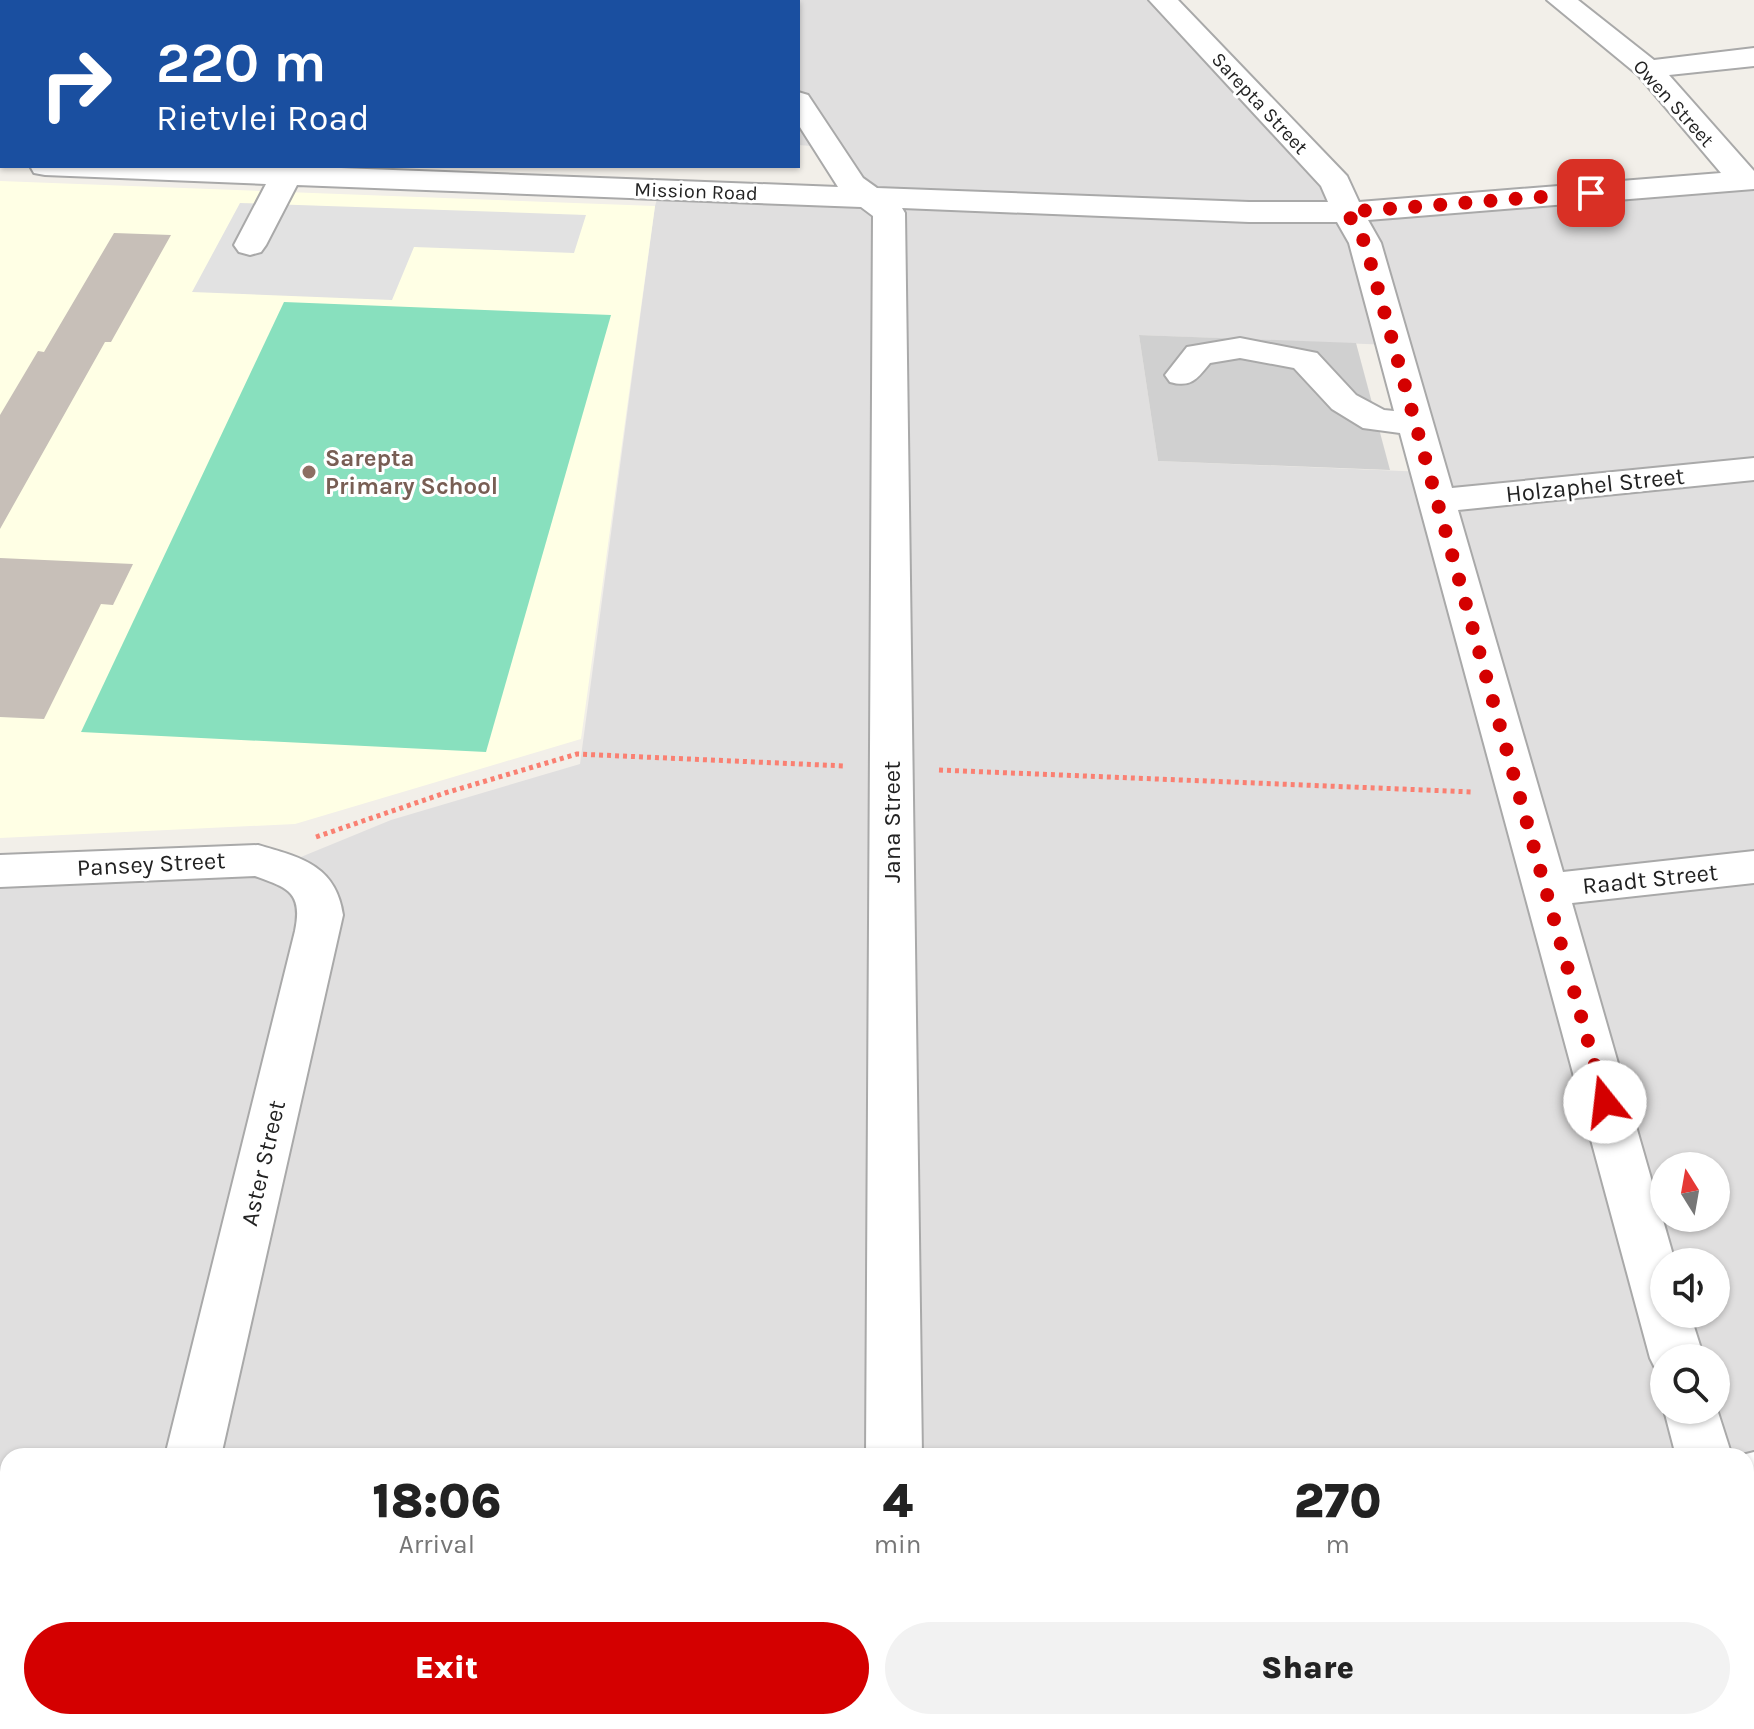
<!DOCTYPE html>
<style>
:root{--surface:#fff;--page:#f2f2f2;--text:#222;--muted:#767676;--accent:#d40000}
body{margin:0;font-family:Karla,sans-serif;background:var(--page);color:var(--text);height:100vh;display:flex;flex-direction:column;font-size:30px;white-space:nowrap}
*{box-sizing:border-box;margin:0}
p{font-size:26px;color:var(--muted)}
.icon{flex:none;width:44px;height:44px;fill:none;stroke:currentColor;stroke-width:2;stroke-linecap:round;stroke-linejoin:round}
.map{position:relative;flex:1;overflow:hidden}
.sheet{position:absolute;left:0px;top:1448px;width:1754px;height:282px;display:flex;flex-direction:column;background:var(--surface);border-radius:24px 24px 0 0;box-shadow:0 2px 6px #0004}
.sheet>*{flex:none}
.top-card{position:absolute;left:0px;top:0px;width:800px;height:168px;box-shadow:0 2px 6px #0004;background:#1a4fa0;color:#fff;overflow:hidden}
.needle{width:52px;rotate:349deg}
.tools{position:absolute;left:1650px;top:1152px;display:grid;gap:16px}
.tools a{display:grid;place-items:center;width:80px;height:80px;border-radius:50%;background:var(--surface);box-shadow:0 2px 6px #0004;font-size:40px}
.pin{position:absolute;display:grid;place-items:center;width:68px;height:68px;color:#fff;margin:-34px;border-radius:16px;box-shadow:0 4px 12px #0006}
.me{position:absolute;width:88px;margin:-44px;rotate:344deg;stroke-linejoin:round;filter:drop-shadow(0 0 6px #0008)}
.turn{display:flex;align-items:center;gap:28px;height:168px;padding:0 24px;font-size:36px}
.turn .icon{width:104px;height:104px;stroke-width:2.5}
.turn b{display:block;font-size:56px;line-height:68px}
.eta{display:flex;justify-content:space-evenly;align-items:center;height:136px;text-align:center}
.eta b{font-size:48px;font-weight:800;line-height:56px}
.cta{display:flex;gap:16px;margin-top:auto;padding:16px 24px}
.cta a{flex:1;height:92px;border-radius:48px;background:var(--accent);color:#fff;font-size:32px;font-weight:800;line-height:92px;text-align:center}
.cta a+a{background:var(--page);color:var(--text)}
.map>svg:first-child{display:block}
.residential{fill:#e0dfdf;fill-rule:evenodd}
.education{fill:#ffffe5}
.religious{fill:#d0d0d0}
.pitch{fill:#88e0be}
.parking{fill:#e2e2e2}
.building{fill:#c7bfb8}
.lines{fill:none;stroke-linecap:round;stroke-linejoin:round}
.minor-casing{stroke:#a9a9a9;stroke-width:4}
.path{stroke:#fa8072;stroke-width:5;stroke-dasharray:4 4;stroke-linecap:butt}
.minor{fill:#fff;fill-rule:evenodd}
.route{stroke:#d40000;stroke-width:14;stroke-dasharray:0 25.2}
.education-dot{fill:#8d6e63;stroke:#fff;stroke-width:3}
.labels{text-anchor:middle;stroke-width:6;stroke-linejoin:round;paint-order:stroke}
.far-street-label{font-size:20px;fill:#222;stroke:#fff}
.education-label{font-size:24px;font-weight:bold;fill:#785e54;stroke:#fff;text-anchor:start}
.street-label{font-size:24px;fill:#222;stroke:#fff}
</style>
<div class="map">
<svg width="1754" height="1729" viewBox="0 0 1754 1729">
<rect width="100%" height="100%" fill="#f2efe9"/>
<path class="residential" d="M51,0H1161L1347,213L1754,182V1472L1746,1456H8V1722H1746V1622L1754,1651V1729H0V871L279,866L391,820L580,764L655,206L660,190L867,198L826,147L798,145V2ZM1139,335L1391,345L1426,472L1158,461ZM1664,1166H1716V1218H1664ZM1664,1262H1716V1314H1664ZM1664,1358H1716V1410H1664Z"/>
<path class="education" d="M0,181L655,206L581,739L295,824L0,838Z"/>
<path class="religious" d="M1139,335L1356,343L1390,470L1158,461Z"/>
<path class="pitch" d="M284,302L611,315L486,752L81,732Z"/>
<path class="parking" d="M240,203L586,215L574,253L414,247L392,300L192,292Z"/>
<g class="building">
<path d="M114,233L171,235L111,342H105L0,529V415L38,351L44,352Z"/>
<path d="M0,558L133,564L113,605L101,604L44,719L0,717Z"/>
</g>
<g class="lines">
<defs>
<g id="minor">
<rect x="39" y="0" width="28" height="2"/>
<path d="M718,0H746L747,2H719Z"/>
<path d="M1149,0H1178L1347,176L1359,202L1721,173L1638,75L1547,0H1578L1654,60L1754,48V66L1669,75L1754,171V189L1368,220L1381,243L1452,488L1754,458V480L1458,510L1563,872L1754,851V883L1572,903L1675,1262H1664V1314H1690L1704,1358H1664V1376L1658,1374L1650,1358L1400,433L1363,428L1332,409L1294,368L1240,358L1210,363C1197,379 1191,388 1170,382L1165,375L1187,347L1240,338L1317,353L1356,395L1384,410L1394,411L1349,243L1337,222H1249L902,208L905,213L922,1456H866L873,216L861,207L297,185L266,245L261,252L250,255L239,252L234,245L266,184L45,175L34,173L30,166H289L838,187L798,124V92L808,95L863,178L877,188L1249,202H1328L1321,186Z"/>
<path d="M0,138H2L0,159Z"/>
<path d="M258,845C300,857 336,865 343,915L221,1456H165L295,931C303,892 288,888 255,876L0,887V855Z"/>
<path d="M1716,1406L1732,1456H1676L1664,1410H1716Z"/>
<path d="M1754,1452V1502L1746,1503V1456H1738Z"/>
<path d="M1746,1579L1754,1582V1662L1746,1659Z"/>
<rect x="125" y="1722" width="60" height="7"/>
<path d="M875,1722H935L936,1729H876Z"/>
</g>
</defs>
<use href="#minor" class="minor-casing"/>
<g class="path">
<path d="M939,770L1473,792"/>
<path d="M316,837L445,793L577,754L845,766"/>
</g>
<use href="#minor" class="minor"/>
</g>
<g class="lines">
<path class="route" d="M1591,193L1347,212L1365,243L1605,1102"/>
</g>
<circle class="education-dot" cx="309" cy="472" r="8"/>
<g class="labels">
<g class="far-street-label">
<text transform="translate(1260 103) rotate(47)" y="7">Sarepta Street</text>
<text transform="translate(1674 103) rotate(48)" y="7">Owen Street</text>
<text transform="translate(696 191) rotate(2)" y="7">Mission Road</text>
</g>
<g class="education-label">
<text x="325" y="466">Sarepta<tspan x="325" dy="28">Primary School</tspan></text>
</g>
<g class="street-label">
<text transform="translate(1595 485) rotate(-6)" y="8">Holzaphel Street</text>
<text transform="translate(892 822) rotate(-90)" y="8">Jana Street</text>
<text transform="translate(151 864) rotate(-3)" y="8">Pansey Street</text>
<text transform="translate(1650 879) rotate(-6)" y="8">Raadt Street</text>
<text transform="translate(263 1163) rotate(-77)" y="8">Aster Street</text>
</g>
</g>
</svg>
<div class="tools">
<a><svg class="needle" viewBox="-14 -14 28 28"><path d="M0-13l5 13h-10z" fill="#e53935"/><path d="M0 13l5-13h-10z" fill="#767676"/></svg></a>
<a><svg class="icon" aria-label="sound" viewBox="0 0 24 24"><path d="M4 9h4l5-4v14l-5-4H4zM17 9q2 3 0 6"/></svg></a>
<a><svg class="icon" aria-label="search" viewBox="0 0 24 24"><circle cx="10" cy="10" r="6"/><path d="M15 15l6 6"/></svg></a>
</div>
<div class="pin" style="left:1591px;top:193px;background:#d93025"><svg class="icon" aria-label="arrive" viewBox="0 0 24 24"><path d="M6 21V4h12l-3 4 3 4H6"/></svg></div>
<svg class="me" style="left:1605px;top:1102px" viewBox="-20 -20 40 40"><circle r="19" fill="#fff"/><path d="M0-13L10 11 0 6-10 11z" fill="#d40000"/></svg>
<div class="top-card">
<div class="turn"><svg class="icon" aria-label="right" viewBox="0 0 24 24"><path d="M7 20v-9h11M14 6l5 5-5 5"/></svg><div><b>220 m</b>Rietvlei Road</div></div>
</div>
<section class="sheet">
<div class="eta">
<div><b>18:06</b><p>Arrival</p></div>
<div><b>4</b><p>min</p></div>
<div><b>270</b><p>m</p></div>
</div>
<div class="cta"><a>Exit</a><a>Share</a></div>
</section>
</div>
